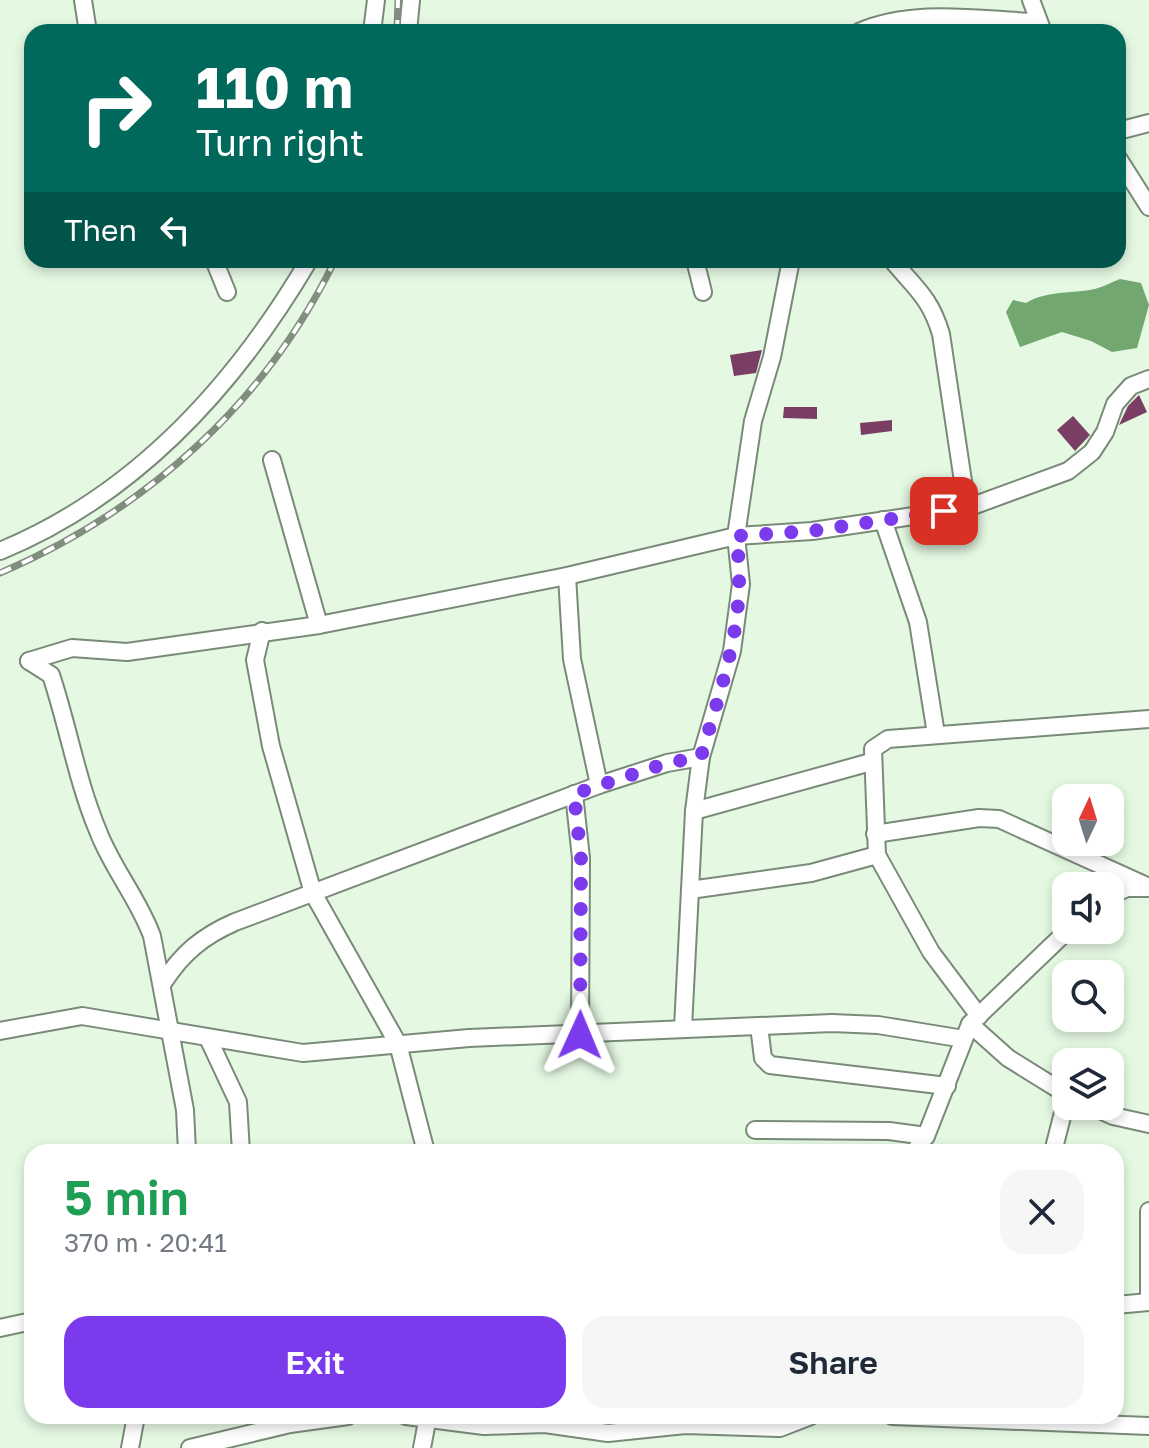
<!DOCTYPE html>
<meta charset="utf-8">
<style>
:root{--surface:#fff;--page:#f6f6f7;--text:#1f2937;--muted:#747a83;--accent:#7c3aed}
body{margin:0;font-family:"Golos Text",sans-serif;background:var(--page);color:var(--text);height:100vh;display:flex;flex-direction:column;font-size:30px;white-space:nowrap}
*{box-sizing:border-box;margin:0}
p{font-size:26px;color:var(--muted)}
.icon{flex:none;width:44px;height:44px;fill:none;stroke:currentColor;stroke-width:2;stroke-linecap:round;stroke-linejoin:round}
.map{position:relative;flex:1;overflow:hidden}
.side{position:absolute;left:24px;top:1144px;width:1100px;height:280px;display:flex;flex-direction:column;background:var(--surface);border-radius:24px;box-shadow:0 4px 12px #0003}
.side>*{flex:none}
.hud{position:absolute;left:24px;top:24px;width:1102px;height:244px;border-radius:24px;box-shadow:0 4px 12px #0003;background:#00695c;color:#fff;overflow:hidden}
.needle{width:52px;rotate:4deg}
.tools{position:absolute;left:1052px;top:784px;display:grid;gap:16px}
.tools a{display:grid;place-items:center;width:72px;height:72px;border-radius:16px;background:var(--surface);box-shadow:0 4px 12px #0003;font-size:40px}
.pin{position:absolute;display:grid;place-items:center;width:68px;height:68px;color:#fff;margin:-34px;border-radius:16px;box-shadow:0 4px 12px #0006}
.me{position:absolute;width:88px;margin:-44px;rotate:1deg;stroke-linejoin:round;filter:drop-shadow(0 0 6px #0008)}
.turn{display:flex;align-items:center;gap:28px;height:168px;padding:0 40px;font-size:36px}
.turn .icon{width:104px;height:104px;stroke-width:2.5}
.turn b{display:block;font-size:56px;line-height:68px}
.then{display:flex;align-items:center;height:76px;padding:0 40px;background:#0003;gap:16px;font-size:30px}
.round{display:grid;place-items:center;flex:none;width:84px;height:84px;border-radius:24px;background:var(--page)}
.head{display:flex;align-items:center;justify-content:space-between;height:136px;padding:0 40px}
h1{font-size:48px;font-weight:600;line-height:60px;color:#1e9e55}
.button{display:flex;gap:16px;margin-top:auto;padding:16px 40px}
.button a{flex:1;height:92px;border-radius:24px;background:var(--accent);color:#fff;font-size:32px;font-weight:600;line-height:92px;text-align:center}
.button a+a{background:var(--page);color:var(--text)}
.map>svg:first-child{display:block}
.water{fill:#72a76f}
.building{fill:#7a3d63}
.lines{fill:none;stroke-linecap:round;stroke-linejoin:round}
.minor-casing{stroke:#798b78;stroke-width:20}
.minor{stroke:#fff;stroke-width:16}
.rail-casing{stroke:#808d7f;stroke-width:7}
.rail{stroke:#fff;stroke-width:4;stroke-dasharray:12;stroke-linecap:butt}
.route{stroke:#7c3aed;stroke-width:14;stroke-dasharray:0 25.2}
</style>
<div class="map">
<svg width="1149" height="1448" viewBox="0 0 1149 1448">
<rect width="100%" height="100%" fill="#e4f8e2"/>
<path class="water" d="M1120,279L1141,283L1149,305L1137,348L1112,352L1091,341L1062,332L1020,347L1006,312L1013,300L1026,303C1048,290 1072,294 1095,289C1103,287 1112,282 1120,279Z"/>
<g class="building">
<path d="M762,350L756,373L734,376L730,355Z"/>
<path d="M1139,395L1147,412L1119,425L1128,406Z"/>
<path d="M784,407H817V419L783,418Z"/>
<path d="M1073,416L1090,435L1075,451L1057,430Z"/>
<path d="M892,420V431L861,435L860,423Z"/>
</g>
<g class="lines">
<defs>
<g id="minor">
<path d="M83,0L88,32"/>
<path d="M1031,0L1043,32"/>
<path d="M372,32L376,0"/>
<path d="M408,32L411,0"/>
<path d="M859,32C914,8 979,20 1037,22"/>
<path d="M1118,131L1149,123"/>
<path d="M1118,158L1149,207"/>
<path d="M214,260L227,292"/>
<path d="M695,260L703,292"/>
<path d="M892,260C915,288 930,297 941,334L967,508"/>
<path d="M272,460L319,625"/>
<path d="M883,520L918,622L936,734"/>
<path d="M0,551C136,495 236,384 309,260"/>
<path d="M567,576L572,659L599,785"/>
<path d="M262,631L255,660L271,746L313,893L398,1044L426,1152"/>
<path d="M29,661L72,648L127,652L319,625L567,576L736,536L812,531L967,508L1068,471L1092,452L1105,432L1115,404L1131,386L1149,379"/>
<path d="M29,661L51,675C68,726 77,781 98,831C112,868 138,898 152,936L185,1110L187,1152"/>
<path d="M574,794L581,858L580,1035"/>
<path d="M694,811L871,762"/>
<path d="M875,834L979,818L999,819L1149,887"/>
<path d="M690,890L811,873L877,855"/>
<path d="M1110,896L1127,888H1147"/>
<path d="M163,983C182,953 203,936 235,922L599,785L667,763L701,757"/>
<path d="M979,1016L931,952L877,855L873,749L888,739L1149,719"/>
<path d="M970,1024L1008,1058L1066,1094"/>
<path d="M759,1026L763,1058L770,1065L947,1086"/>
<path d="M683,1028L694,811L701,757L732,651L741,584L736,536L753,421L772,357L791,260"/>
<path d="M0,1031L82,1016L303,1053L469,1038L832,1023L878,1025L964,1039"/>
<path d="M208,1038L238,1102L241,1152"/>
<path d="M1091,1106L1113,1116L1149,1124"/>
<path d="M755,1130L889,1131L926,1136"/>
<path d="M914,1152L926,1136L970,1024L1068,930"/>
<path d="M1053,1152L1066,1101"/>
<path d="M1149,1211V1302"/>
<path d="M1116,1305L1149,1302"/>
<path d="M0,1328L32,1321"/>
<path d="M406,1416L484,1426L545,1424L608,1433L685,1425L780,1428L811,1416"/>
<path d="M892,1416L1149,1426"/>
<path d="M130,1448L136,1416"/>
<path d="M190,1448L290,1424L348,1416"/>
<path d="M422,1448L428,1416"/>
</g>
</defs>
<use href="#minor" class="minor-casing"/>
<use href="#minor" class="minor"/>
<defs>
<g id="rail">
<path d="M397,32L398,0"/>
<path d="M0,573C145,511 266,403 335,260"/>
</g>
</defs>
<use href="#rail" class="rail-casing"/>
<use href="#rail" class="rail"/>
</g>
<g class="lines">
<path class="route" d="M580,1035L581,858L574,794L667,763L701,757C723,680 748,617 736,536L812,531L944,511"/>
</g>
</svg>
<div class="tools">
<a><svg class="needle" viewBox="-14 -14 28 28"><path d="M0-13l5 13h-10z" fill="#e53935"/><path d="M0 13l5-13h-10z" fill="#747a83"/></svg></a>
<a><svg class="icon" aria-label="sound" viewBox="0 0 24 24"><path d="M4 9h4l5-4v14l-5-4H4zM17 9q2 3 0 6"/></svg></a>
<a><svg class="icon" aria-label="search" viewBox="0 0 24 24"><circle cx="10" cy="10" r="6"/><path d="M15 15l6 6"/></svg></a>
<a><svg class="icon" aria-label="layers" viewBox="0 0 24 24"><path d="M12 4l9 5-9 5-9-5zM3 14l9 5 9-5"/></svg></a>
</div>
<div class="pin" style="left:944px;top:511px;background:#d93025"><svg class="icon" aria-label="arrive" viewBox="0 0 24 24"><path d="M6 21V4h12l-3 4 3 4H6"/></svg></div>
<svg class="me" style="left:580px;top:1035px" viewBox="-20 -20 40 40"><path d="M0-17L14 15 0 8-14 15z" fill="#7c3aed" stroke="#fff" stroke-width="4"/></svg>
<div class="hud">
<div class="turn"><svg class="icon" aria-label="right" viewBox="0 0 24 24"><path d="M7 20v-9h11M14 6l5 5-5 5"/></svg><div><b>110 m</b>Turn right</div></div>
<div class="then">Then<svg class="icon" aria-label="left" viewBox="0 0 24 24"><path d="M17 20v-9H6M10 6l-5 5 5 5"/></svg></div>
</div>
<section class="side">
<div class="head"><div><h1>5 min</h1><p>370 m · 20:41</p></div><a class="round"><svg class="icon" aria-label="close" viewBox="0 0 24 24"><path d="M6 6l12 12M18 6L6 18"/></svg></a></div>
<div class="button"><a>Exit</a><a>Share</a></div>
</section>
</div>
